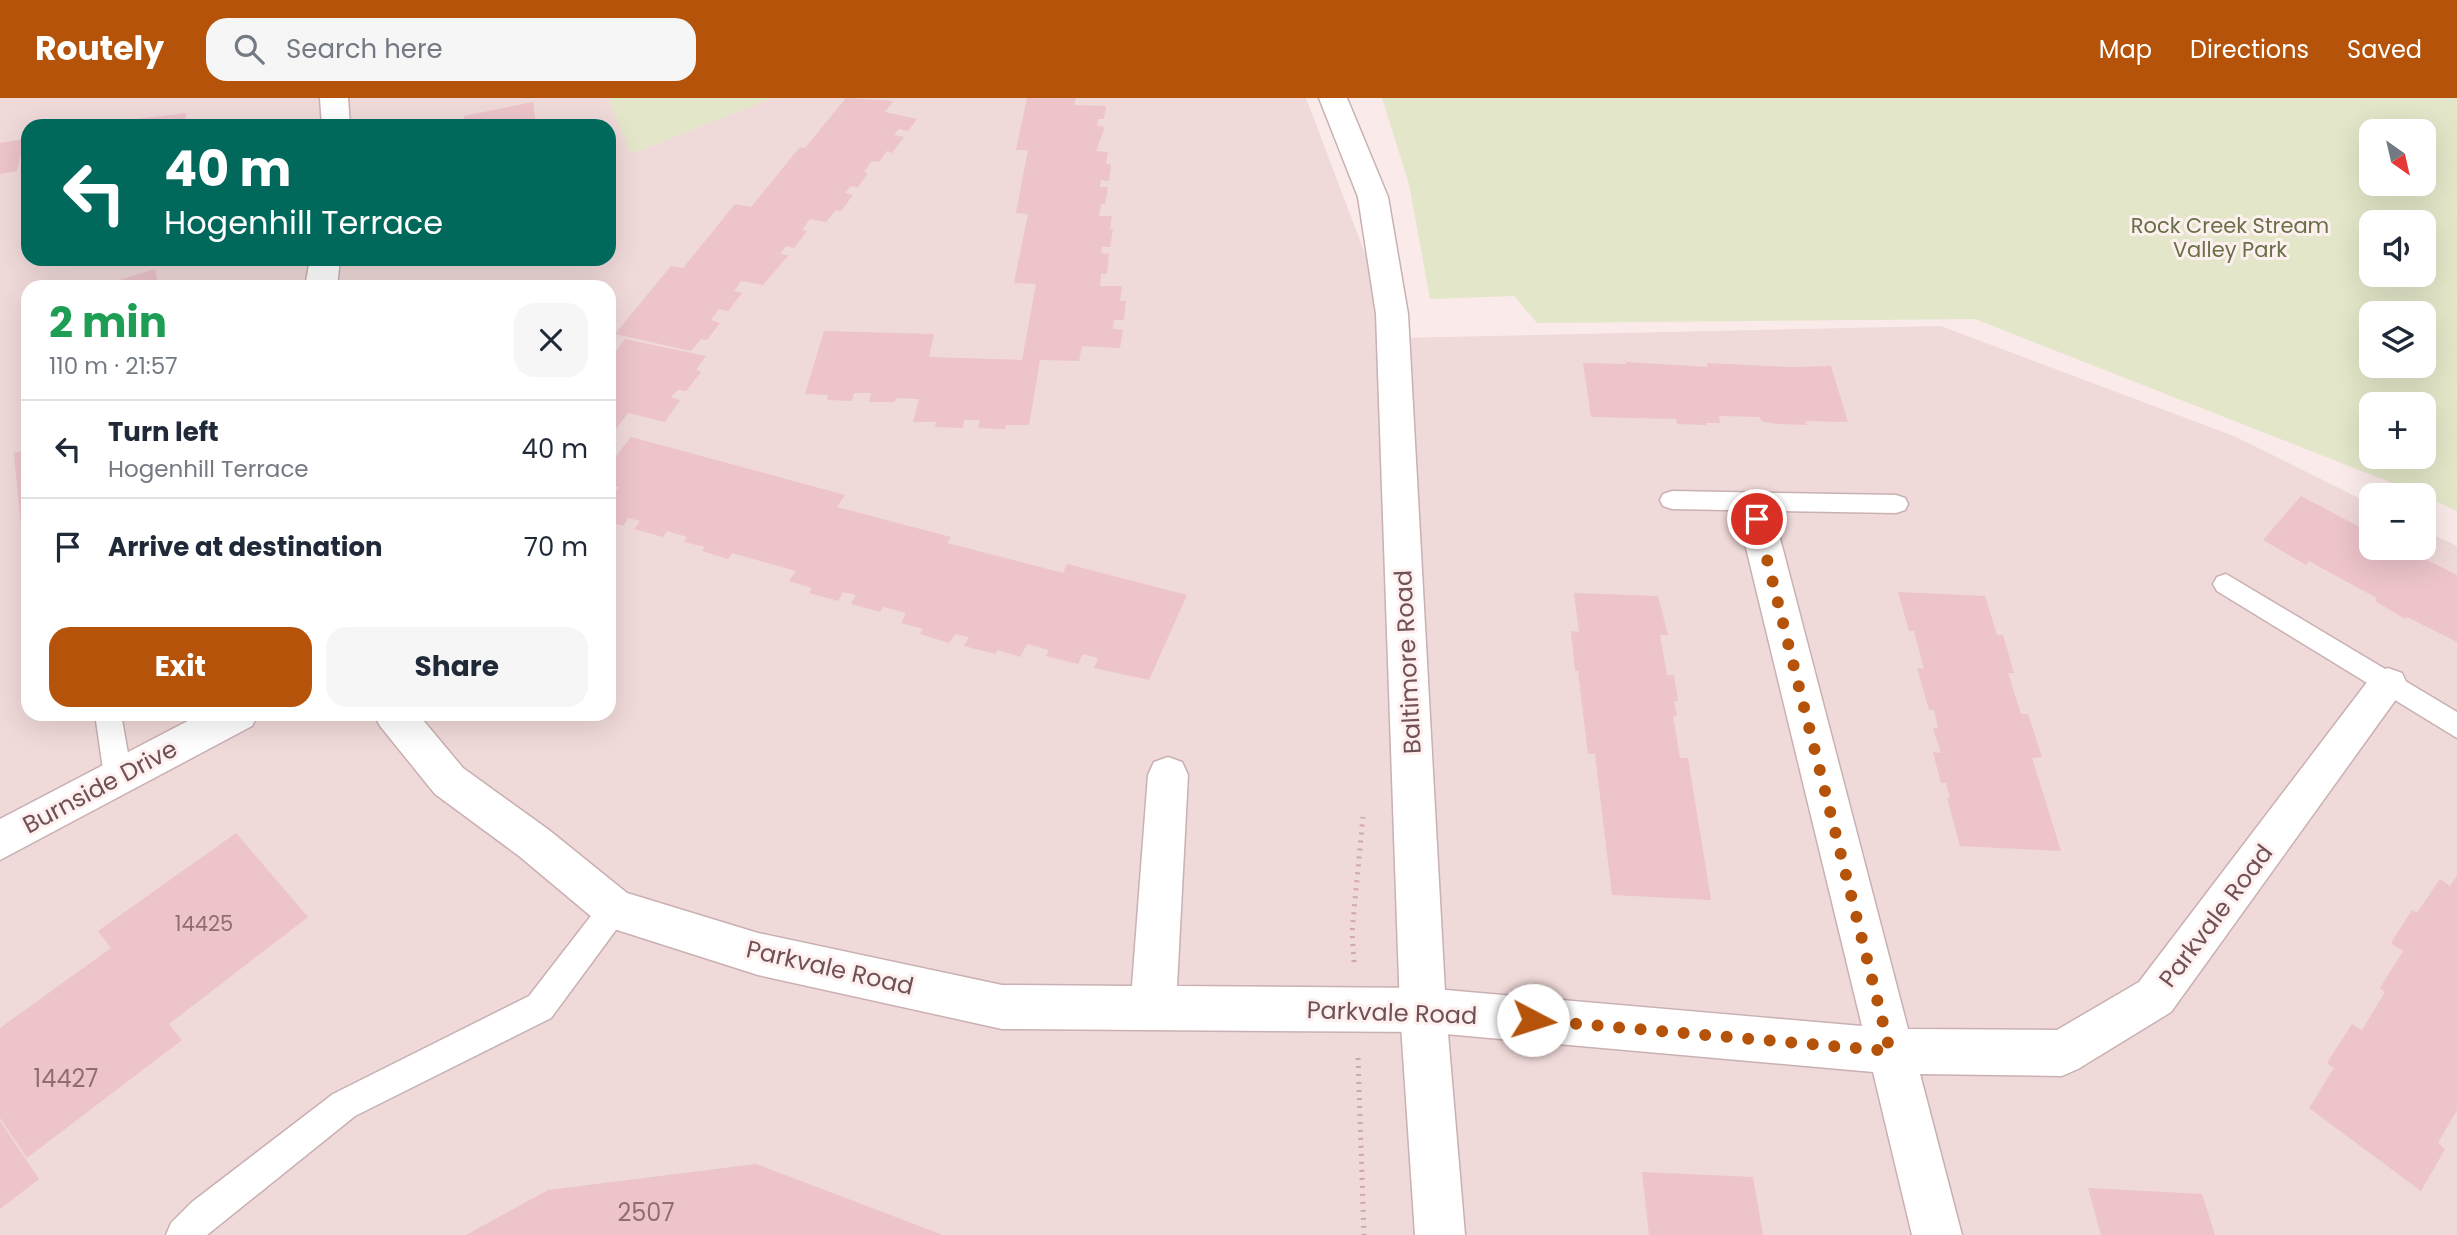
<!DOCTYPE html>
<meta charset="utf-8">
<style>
:root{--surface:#fff;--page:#f6f6f7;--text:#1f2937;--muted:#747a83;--line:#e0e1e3;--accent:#b45309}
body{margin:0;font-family:Poppins,sans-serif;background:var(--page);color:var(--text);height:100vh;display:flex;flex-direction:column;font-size:26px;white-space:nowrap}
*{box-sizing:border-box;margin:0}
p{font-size:23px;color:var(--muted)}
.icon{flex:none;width:38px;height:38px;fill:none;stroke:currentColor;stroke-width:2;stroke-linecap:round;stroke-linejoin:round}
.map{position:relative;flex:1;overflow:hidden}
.sheet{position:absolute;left:21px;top:182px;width:595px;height:441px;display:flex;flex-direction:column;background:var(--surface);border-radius:21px;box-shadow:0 7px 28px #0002}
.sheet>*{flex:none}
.top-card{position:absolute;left:21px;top:21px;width:595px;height:147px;border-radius:21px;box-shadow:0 7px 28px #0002;background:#00695c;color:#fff;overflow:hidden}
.needle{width:46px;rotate:146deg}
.tools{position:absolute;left:2359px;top:21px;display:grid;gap:14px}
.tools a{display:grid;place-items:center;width:77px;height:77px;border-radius:14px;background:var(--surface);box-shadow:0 7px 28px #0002;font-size:35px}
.pin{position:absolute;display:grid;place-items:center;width:60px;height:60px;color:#fff;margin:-30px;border:4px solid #fff;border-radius:50%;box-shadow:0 2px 7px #0007}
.me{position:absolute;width:77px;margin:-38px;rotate:95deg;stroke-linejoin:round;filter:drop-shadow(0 0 5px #0008)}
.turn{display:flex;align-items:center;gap:24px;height:147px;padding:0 28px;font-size:32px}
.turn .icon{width:91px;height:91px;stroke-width:2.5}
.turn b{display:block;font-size:49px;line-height:60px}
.round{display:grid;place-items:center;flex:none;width:74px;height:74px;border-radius:21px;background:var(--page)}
.head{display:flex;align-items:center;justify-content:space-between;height:119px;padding:0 28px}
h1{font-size:42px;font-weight:700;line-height:52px;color:#1e9e55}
.button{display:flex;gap:14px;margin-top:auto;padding:14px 28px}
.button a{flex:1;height:80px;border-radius:21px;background:var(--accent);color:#fff;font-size:28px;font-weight:700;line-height:80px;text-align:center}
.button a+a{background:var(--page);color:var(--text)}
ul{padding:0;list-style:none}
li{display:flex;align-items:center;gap:21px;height:98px;padding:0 28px;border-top:2px solid var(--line)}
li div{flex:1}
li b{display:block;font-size:26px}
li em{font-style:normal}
header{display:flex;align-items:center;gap:42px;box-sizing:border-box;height:98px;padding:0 35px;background:var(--accent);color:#fff}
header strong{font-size:33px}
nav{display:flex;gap:38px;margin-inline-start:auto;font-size:24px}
.search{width:490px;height:63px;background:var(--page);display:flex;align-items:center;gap:18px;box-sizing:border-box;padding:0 24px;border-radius:21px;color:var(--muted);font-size:26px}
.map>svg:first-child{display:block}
.residential{fill:#f0d9d9;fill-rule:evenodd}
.green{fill:#e4e6c9;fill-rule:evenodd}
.building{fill:#ecc4ca}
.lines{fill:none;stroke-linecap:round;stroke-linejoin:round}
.service-casing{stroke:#cab0b2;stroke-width:3}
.minor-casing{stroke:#cab0b2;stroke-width:3}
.tertiary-casing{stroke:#cab0b2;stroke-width:3}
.path{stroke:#d0a7ad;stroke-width:5;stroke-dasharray:2 6;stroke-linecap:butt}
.service{fill:#fff;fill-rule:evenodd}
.minor{fill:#fff;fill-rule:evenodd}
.tertiary{fill:#fff;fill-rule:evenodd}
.route{stroke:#b45309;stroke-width:12;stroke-dasharray:0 21.6}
.labels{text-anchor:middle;stroke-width:6;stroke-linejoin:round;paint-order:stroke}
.far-park-label{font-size:21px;fill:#696f46;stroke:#fdf0ef}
.number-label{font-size:21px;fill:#906d73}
.street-label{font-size:24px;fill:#715056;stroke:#fdf0ef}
.near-number-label{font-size:24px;fill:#906d73}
</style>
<header>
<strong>Routely</strong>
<div class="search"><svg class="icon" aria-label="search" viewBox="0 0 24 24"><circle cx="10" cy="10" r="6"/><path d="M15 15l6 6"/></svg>Search here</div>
<nav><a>Map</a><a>Directions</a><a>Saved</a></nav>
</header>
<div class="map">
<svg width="2457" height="1137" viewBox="0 0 2457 1137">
<rect width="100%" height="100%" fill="#faeae9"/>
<path class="residential" d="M0,0H1306L1397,240L1941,228L2234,338L2371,406V450H2424V432L2457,448V1137H0ZM28,28H609V161H28ZM28,189H609V616H28Z"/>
<g class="green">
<path d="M608,0H773L631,56Z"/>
<path d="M1382,0H2457V413L2420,396L1975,221L1537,225L1514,198L1430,201L1409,86ZM2371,33H2424V86H2371ZM2371,124H2424V177H2371ZM2371,215H2424V268H2371ZM2371,306H2424V359H2371Z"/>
</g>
<g class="building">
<path d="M846,0L893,3L885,14L917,21L908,33L899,31L894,37L904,39L892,55L887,53L879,64L872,63L864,74L868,75L858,89L850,88L845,95L853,97L841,113L836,112L826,124L810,121L802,132L807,133L794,150L786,148L780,156L789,157L763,187L741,183L734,193L742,195L728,213L719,211L711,222L720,225L707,242L701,241L691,253L615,236L671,168L683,170L735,106L751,109L800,49L805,50Z"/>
<path d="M1027,0H1076L1074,7L1106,8L1104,21H1098L1097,28L1105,29L1096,53L1108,54L1106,66H1111L1109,83L1101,82L1100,89H1108L1105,106H1101L1099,118H1112L1110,131H1113L1110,149H1102L1101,155L1109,156L1107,176H1101L1100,188H1122L1120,203H1126L1124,222H1114L1113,231L1123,232L1120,250L1082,248L1079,263L1040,262L1029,327H1006L1005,331L978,330L980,322H964L963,330L935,329L936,324H913L919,301L896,300L895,304H869L871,295H854L852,303L827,302L828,297L805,296L824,233L934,236L929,259L1022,262L1036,186L1014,185L1028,116L1016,115L1028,52H1016Z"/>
<path d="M533,4L536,28H465L464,18Z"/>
<path d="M187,15L183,28H94V26Z"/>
<path d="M24,41L17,73L0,76V45Z"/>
<path d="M155,171L159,189H100V188Z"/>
<path d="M625,241L706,258L696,272L701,274L686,293L678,292L671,299L680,302L665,324L628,315L616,331L609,329V262Z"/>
<path d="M1626,264L1708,269L1707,265L1791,269L1831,268L1848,324L1805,323L1807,327L1777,326L1761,323L1760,319L1719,318L1720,325H1706V327L1677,326L1676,321L1591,319L1583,265L1626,266Z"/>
<path d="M631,339L845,397L837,409L951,439L947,445L1063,475L1067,466L1187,497L1149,582L1094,570L1098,560L1083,556L1078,566L1046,558L1049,552L1027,546L1020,559L998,552L995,556L964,548L969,539L955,536L949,545L920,536L923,531L901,525L906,515L883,509L880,514L851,506L856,497L843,494L838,503L809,495L812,490L789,483L796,473L732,455L728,461L702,453L705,449L684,444L687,439L667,433L663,439L634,431L640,423L628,420L623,428L609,424V402L619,389L609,387V367Z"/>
<path d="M28,351V428L21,430L14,355Z"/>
<path d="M2301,398L2371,435V450H2403L2457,477V544L2407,519L2405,521L2375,503L2377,500L2356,489L2309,463L2306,467L2263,442Z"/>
<path d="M1898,494L1985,498L1997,537H2003L2014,575H2008L2021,616H2028L2042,659L2032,660L2061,753L1960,748L1947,700H1950L1946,685H1941L1933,654L1941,655L1933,630H1938L1934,612H1929L1917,570L1924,571L1914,533H1909Z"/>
<path d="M1574,495L1658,498L1668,537H1660L1667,577H1674L1678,603H1674L1677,618H1673L1680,660H1688L1711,802L1612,797L1595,656H1588L1578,573H1575L1571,533L1579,534Z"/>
<path d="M236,735L308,819L169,926L182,942L27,1060L0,1020V930L111,850L98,833Z"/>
<path d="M2457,777V1012L2438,1045L2445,1051L2421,1093L2309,1010L2334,970L2327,965L2352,926L2362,932L2385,894L2380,890L2403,853L2391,845L2412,812L2417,815L2440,781L2450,788Z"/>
<path d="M0,1023L39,1081L0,1111Z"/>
<path d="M756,1066L943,1137H466L548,1092Z"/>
<path d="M1642,1074L1753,1079L1763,1137H1649Z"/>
<path d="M2088,1090L2202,1096L2215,1137H2101Z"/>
</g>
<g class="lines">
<defs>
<g id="service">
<path d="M1672,393L1896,397L1905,400L1908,406L1905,412L1896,415L1672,411L1663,408L1660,402L1663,396Z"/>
<path d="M2226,476L2457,614V640L2217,493L2213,486L2217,479Z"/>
<path d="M95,616H121L132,678L128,687L118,690L108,687L104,678Z"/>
<path d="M614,797L624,801L629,811L624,821L551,920L355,1018L207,1137H166L171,1125L192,1104L333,996L529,898L604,801Z"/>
</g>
<g id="minor">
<path d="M320,0H348L350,28H322Z"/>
<path d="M310,161H340L337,189H305Z"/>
<path d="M1757,407L1770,411L1775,421L1908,931L2057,932L2139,884L2374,575L2388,570L2402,575L2407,586L2171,914L2078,971L2062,978L1920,976L1962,1137H1912L1873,974L1423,934L1002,931L758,877L614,831L599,825L519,758L435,696L380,628L374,616H418L463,670L549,732L627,795L758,835L1002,887L1132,888L1148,677L1154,664L1168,659L1182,664L1188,677L1177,888L1423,890L1862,928L1739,421L1744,411Z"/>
<path d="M201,616H258L252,628L0,762V721Z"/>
</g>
<path id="tertiary" d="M1319,0H1347L1388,99L1408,216L1446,912L1465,1137H1415L1400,912L1376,216L1358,99Z"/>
</defs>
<use href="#service" class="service-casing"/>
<use href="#minor" class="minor-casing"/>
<use href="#tertiary" class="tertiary-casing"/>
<g class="path">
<path d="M1354,864L1352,834L1363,719"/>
<path d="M1358,960L1364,1137"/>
</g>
<use href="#service" class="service"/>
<use href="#minor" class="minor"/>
<use href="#tertiary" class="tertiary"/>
</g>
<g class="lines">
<path class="route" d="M1533,922L1890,953L1757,421"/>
</g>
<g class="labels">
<g class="far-park-label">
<text x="2230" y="135">Rock Creek Stream<tspan x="2230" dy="24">Valley Park</tspan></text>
</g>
<g class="number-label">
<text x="204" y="833">14425</text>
</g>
<g class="street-label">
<text transform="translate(1408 564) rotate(-93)" y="8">Baltimore Road</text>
<text transform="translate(100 689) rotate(-28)" y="8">Burnside Drive</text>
<text transform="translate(2216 818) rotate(-53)" y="8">Parkvale Road</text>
<text transform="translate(830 870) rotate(13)" y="8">Parkvale Road</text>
<text transform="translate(1392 915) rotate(2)" y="8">Parkvale Road</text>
</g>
<g class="near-number-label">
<text x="66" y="989">14427</text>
<text x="646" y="1123">2507</text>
</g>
</g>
</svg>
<div class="tools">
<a><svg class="needle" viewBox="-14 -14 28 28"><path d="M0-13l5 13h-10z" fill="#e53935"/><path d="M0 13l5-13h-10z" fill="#747a83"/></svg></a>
<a><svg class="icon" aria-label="sound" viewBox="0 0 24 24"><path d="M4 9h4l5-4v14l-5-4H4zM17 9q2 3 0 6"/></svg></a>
<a><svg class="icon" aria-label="layers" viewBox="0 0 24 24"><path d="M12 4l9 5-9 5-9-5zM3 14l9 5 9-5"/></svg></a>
<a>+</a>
<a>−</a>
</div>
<div class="pin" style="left:1757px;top:421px;background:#d93025"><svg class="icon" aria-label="arrive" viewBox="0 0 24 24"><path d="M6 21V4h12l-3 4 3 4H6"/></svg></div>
<svg class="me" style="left:1533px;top:922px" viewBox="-20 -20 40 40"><circle r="19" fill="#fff"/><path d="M0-13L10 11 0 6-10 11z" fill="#b45309"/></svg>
<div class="top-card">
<div class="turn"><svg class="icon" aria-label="left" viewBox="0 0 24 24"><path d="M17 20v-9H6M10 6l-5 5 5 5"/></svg><div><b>40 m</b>Hogenhill Terrace</div></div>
</div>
<section class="sheet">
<div class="head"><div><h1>2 min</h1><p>110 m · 21:57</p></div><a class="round"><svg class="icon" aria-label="close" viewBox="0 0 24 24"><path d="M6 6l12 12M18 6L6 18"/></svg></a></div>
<ul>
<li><svg class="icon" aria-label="left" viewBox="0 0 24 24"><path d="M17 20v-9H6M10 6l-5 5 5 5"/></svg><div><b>Turn left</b><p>Hogenhill Terrace</p></div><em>40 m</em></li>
<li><svg class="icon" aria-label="arrive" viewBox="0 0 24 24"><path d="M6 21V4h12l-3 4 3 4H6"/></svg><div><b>Arrive at destination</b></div><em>70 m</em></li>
</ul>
<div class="button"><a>Exit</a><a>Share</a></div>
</section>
</div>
